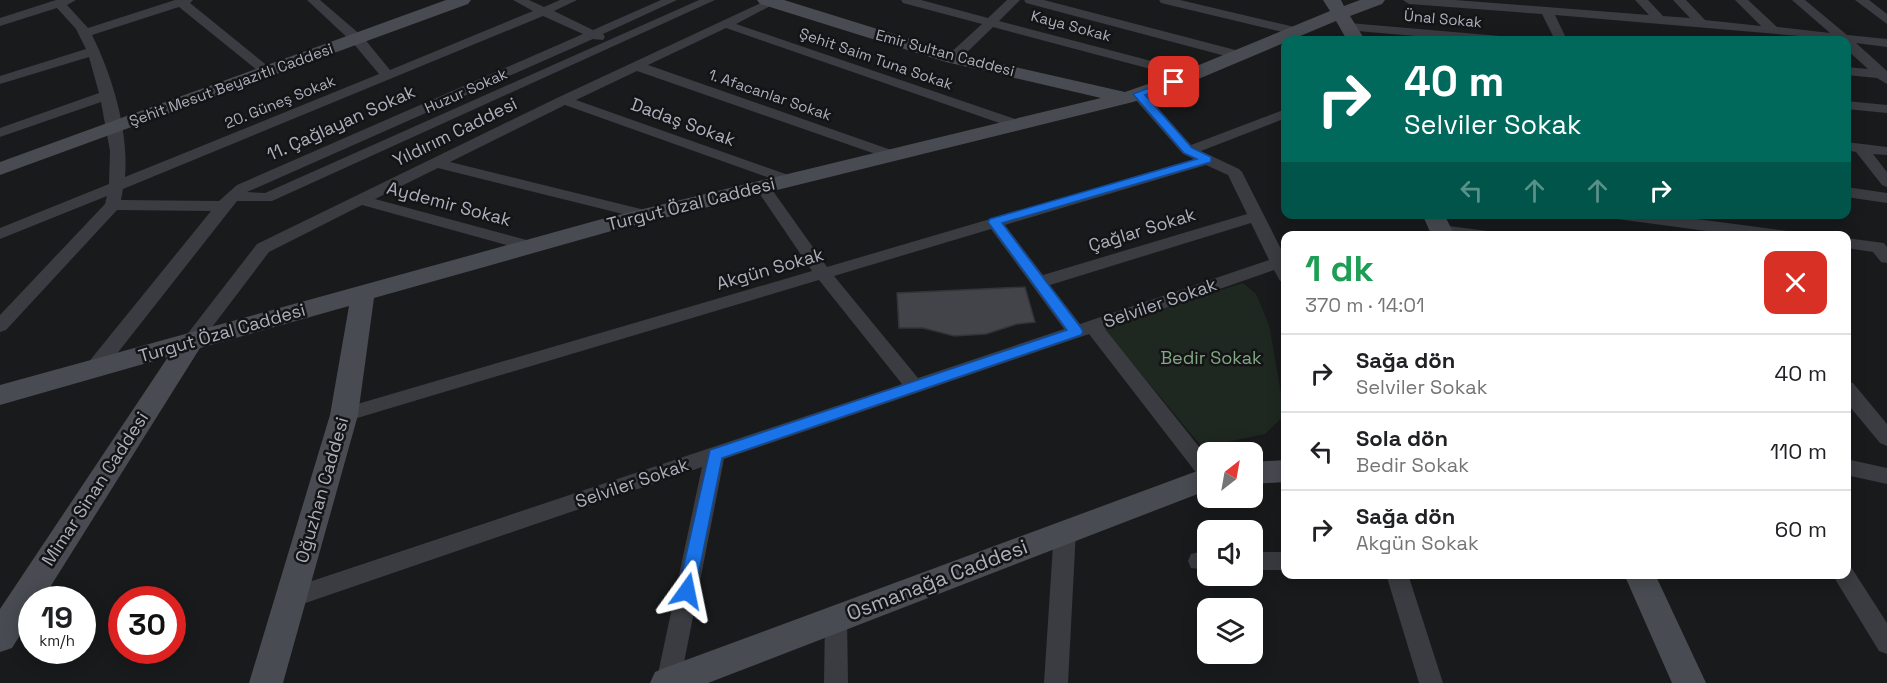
<!DOCTYPE html>
<html lang="tr">
<meta charset="utf-8">
<style>
:root{--surface:#fff;--page:#f2f2f2;--text:#202124;--muted:#757577;--line:#e0e0e0}
body{margin:0;font-family:"Space Grotesk",sans-serif;background:var(--page);color:var(--text);height:100vh;display:flex;flex-direction:column;font-size:22px;white-space:nowrap}
*{box-sizing:border-box;margin:0}
p{font-size:20px;color:var(--muted)}
.icon{flex:none;width:33px;height:33px;fill:none;stroke:currentColor;stroke-width:2;stroke-linecap:round;stroke-linejoin:round}
.map{position:relative;flex:1;overflow:hidden}
.details{position:absolute;left:1281px;top:231px;width:570px;height:348px;display:flex;flex-direction:column;background:var(--surface);border-radius:12px;box-shadow:0 3px 15px #0003}
.details>*{flex:none}
.top-card{position:absolute;left:1281px;top:36px;width:570px;height:183px;border-radius:12px;box-shadow:0 3px 15px #0003;background:#00695c;color:#fff;overflow:hidden}
.needle{width:39px;rotate:31deg}
.buttons{position:absolute;left:1197px;top:442px;display:grid;gap:12px}
.buttons a{display:grid;place-items:center;width:66px;height:66px;border-radius:12px;background:var(--surface);box-shadow:0 3px 15px #0003;font-size:30px}
.speed{position:absolute;left:18px;top:586px;display:flex;gap:12px;font-size:30px;font-weight:700;text-align:center}
.speed>*{display:grid;place-content:center;width:78px;height:78px;border-radius:50%;background:var(--surface);box-shadow:0 3px 15px #0003;line-height:1}
.speed small{font-size:15px;font-weight:400}
.speed .limit{border:9px solid #d22;background:#fff;color:#111}
.pin{position:absolute;display:grid;place-items:center;width:51px;height:51px;color:#fff;margin:-26px;border-radius:12px;box-shadow:0 3px 9px #0006}
.me{position:absolute;width:66px;margin:-33px;rotate:12deg;stroke-linejoin:round;filter:drop-shadow(0 0 4px #0008)}
.turn{display:flex;align-items:center;gap:21px;height:126px;padding:0 24px;font-size:27px}
.turn .icon{width:78px;height:78px;stroke-width:2.5}
.turn b{display:block;font-size:42px;line-height:51px}
.lanes{display:flex;align-items:center;height:57px;padding:0 24px;background:#0003;justify-content:center;gap:30px;direction:ltr}
.lanes .off{opacity:.35}
.round{display:grid;place-items:center;flex:none;width:63px;height:63px;border-radius:12px;background:var(--page)}
.head{display:flex;align-items:center;justify-content:space-between;height:102px;padding:0 24px}
h1{font-size:36px;font-weight:700;line-height:45px;color:#1e9e55}
ul{padding:0;list-style:none}
li{display:flex;align-items:center;gap:18px;height:78px;padding:0 24px;border-top:2px solid var(--line)}
li div{flex:1}
li b{display:block;font-size:22px}
li em{font-style:normal}
.map>svg:first-child{display:block}
.green{fill:#1f2820}
.building{fill:#434449;stroke:#333338;stroke-width:1.5}
.lines{fill:none;stroke-linecap:round;stroke-linejoin:round}
.street{fill:#3a3c41;fill-rule:evenodd}
.secondary{fill:#484b51;fill-rule:evenodd}
.route{fill:#1a73e8;stroke:#114b97;stroke-width:1.5}
.labels{text-anchor:middle;stroke-width:5;stroke-linejoin:round;paint-order:stroke}
.far-street-label{font-size:15px;fill:#abb1bc;stroke:#141417}
.street-label{font-size:18px;fill:#abb1bc;stroke:#141417}
.park-label{font-size:18px;fill:#81a883;stroke:#141417}
.near-street-label{font-size:21px;fill:#abb1bc;stroke:#141417}
</style>
<div class="map">
<svg width="1887" height="683" viewBox="0 0 1887 683">
<rect width="100%" height="100%" fill="#191a1c"/>
<path class="green" d="M1243,283L1256,294L1269,325L1285,415L1265,434L1202,447L1103,328Z"/>
<path class="building" d="M1025,287L1035,322L1017,324L986,334L954,336L923,328H899L897,293Z"/>
<g class="lines">
<g class="street">
<path d="M56,0H76L67,5L88,28L175,0H193L190,3L275,72L273,75H263L179,7L92,35C112,75 129,131 125,177L379,74L353,43L307,0H320L363,37L390,70L533,11L513,0H529L544,7L560,0H577L554,11L593,30L661,0H677L603,34L605,37L603,40L593,39L247,192L265,193L699,0H715L272,201H237L101,374L94,376L87,374L85,369L87,364L211,211L117,210L6,330L0,332V315L105,204L107,196L0,239V228L109,184L110,151L101,102L0,137V128L99,93L89,57L0,84V76L86,49L76,29L57,8L0,26V18ZM543,16L583,34L237,185L219,201L121,200L123,189Z"/>
<path d="M767,0L778,2L736,24L1021,121L1023,124L1021,127H1011L726,28L648,65L897,152L899,155L897,158H887L637,71L576,100L794,177L797,180L794,183H784L565,105L450,162L653,212L655,215L653,218L647,220L438,168L375,199L534,242L536,246L534,250L528,251L362,205L269,252L197,347L191,348L185,347L182,342L185,337L257,244L559,97Z"/>
<path d="M901,0H921L988,18L1007,0H1020L999,21L1197,73L1199,76L1192,80L993,27L958,61H948L946,58L948,55L982,24L903,3Z"/>
<path d="M1024,0H1044L1243,52L1245,55L1243,58H1233L1026,3Z"/>
<path d="M1159,0H1180L1299,28L1301,31L1295,35L1161,3Z"/>
<path d="M1403,0H1455L1649,15L1635,0H1648L1663,16L1690,18L1673,0H1686L1705,20L1761,26L1735,0H1748L1777,27L1830,33L1792,0H1805L1847,35L1887,39V47L1856,43L1887,71V84L1877,78L1846,75V67L1868,69L1846,49V40L1555,15L1567,40H1555L1542,14L1409,4Z"/>
<path d="M1855,0H1869L1887,14V24Z"/>
<path d="M1349,23L1500,36L1506,40H1462L1345,30L1343,27L1345,24Z"/>
<path d="M1138,90L1143,91L1191,145L1286,109V118L1201,151L1239,169L1242,172L1286,259V282L1280,281L1274,270L1105,329L1208,458V481L1201,479L1089,334L724,459L680,683H656L702,467L291,608L283,605L280,598L283,591L291,588L902,384L819,280L344,422L337,420L334,415L337,410L812,271L755,187L758,184H768L827,267L1194,159L1183,154L1133,97L1131,94L1133,91ZM1206,165L1228,175L1247,214L1043,275L1005,225ZM1251,223L1269,260L1080,324L1050,285ZM991,229L1064,329L918,378L834,276Z"/>
<path d="M1846,101L1887,105V113L1846,109Z"/>
<path d="M1846,142L1887,147V155L1873,154L1887,172V187L1882,185L1856,152L1846,150Z"/>
<path d="M1846,187L1887,193V203L1846,197Z"/>
<path d="M1609,214H1659L1787,231L1795,236H1744L1617,219Z"/>
<path d="M1441,225L1487,231L1495,236L1435,234L1433,230Z"/>
<path d="M1846,238L1884,243L1887,247V263L1881,262L1873,252L1846,248Z"/>
<path d="M1846,381L1853,383L1887,424V446L1880,443L1846,402Z"/>
<path d="M1846,459L1887,468V484L1846,475Z"/>
<path d="M1065,521L1073,524L1076,530L1068,683H1044L1054,530L1057,524Z"/>
<path d="M1199,552H1208V570L1191,568L1188,561L1191,554Z"/>
<rect x="1252" y="552" width="34" height="18"/>
<path d="M1846,566L1851,567L1887,623V654L1879,651L1832,574H1846Z"/>
<path d="M1386,574H1408L1443,683H1419Z"/>
<path d="M836,608L844,611L847,618L848,683H824L825,618L828,611Z"/>
</g>
<g class="secondary">
<path d="M446,0H471L468,4L0,175V162Z"/>
<path d="M757,0H784L958,54L1125,92L1182,72L1330,11L1323,0H1341L1344,6L1360,0H1385L1382,4L1350,16L1365,40H1347L1336,21L1196,80L1133,102L615,230L374,298L358,415L283,683H249L330,415L349,306L200,348L42,600H32V616L12,648L0,652V609L168,357L0,405V385L602,219L1101,98L946,62L760,4Z"/>
<path d="M1422,214H1444L1455,236H1432Z"/>
<path d="M1286,460V482L1252,484V462Z"/>
<path d="M1208,467V490L708,683H650L655,672L667,667Z"/>
<path d="M1624,574H1655L1706,683H1672Z"/>
</g>
</g>
<path class="route" d="M1170,80L1179,82L1145,95L1192,148L1211,157V162L1002,223L1081,328L1083,332L1081,335L722,458L695,591L693,597L687,599L681,597L678,591L710,450L1067,330L988,222L990,219L1197,159L1184,153L1133,94Z"/>
<g class="labels">
<g class="far-street-label">
<text transform="translate(1443 19) rotate(5)" y="5">Ünal Sokak</text>
<text transform="translate(1071 26) rotate(15)" y="5">Kaya Sokak</text>
<text transform="translate(945 53) rotate(15)" y="5">Emir Sultan Caddesi</text>
<text transform="translate(876 59) rotate(19)" y="5">Şehit Saim Tuna Sokak</text>
<text transform="translate(231 85) rotate(-20)" y="5">Şehit Mesut Beyazıtlı Caddesi</text>
<text transform="translate(466 91) rotate(-24)" y="5">Huzur Sokak</text>
<text transform="translate(770 95) rotate(19)" y="5">1. Afacanlar Sokak</text>
<text transform="translate(280 102) rotate(-22)" y="5">20. Güneş Sokak</text>
</g>
<g class="street-label">
<text transform="translate(683 122) rotate(20)" y="6">Dadaş Sokak</text>
<text transform="translate(341 123) rotate(-24)" y="6">11. Çağlayan Sokak</text>
<text transform="translate(455 132) rotate(-26)" y="6">Yıldırım Caddesi</text>
<text transform="translate(449 204) rotate(15)" y="6">Aydemir Sokak</text>
<text transform="translate(691 204) rotate(-14)" y="6">Turgut Özal Caddesi</text>
<text transform="translate(1142 230) rotate(-17)" y="6">Çağlar Sokak</text>
<text transform="translate(770 269) rotate(-16)" y="6">Akgün Sokak</text>
<text transform="translate(1160 303) rotate(-19)" y="6">Selviler Sokak</text>
<text transform="translate(222 333) rotate(-16)" y="6">Turgut Özal Caddesi</text>
<text transform="translate(632 483) rotate(-19)" y="6">Selviler Sokak</text>
<text transform="translate(95 489) rotate(-57)" y="6">Mimar Sinan Caddesi</text>
<text transform="translate(322 490) rotate(-74)" y="6">Oğuzhan Caddesi</text>
</g>
<g class="park-label">
<text x="1211" y="364">Bedir Sokak</text>
</g>
<g class="near-street-label">
<text transform="translate(937 580) rotate(-21)" y="7">Osmanağa Caddesi</text>
</g>
</g>
</svg>
<div class="buttons">
<a><svg class="needle" viewBox="-14 -14 28 28"><path d="M0-13l5 13h-10z" fill="#e53935"/><path d="M0 13l5-13h-10z" fill="#757577"/></svg></a>
<a><svg class="icon" aria-label="sound" viewBox="0 0 24 24"><path d="M4 9h4l5-4v14l-5-4H4zM17 9q2 3 0 6"/></svg></a>
<a><svg class="icon" aria-label="layers" viewBox="0 0 24 24"><path d="M12 4l9 5-9 5-9-5zM3 14l9 5 9-5"/></svg></a>
</div>
<div class="speed"><div>19<small>km/h</small></div><div class="limit">30</div></div>
<div class="pin" style="left:1174px;top:82px;background:#d93025"><svg class="icon" aria-label="arrive" viewBox="0 0 24 24"><path d="M6 21V4h12l-3 4 3 4H6"/></svg></div>
<svg class="me" style="left:687px;top:591px" viewBox="-20 -20 40 40"><path d="M0-17L14 15 0 8-14 15z" fill="#1a73e8" stroke="#fff" stroke-width="4"/></svg>
<div class="top-card">
<div class="turn"><svg class="icon" aria-label="right" viewBox="0 0 24 24"><path d="M7 20v-9h11M14 6l5 5-5 5"/></svg><div><b>40 m</b>Selviler Sokak</div></div>
<div class="lanes"><svg class="icon off" aria-label="left" viewBox="0 0 24 24"><path d="M17 20v-9H6M10 6l-5 5 5 5"/></svg><svg class="icon off" aria-label="ahead" viewBox="0 0 24 24"><path d="M12 20V5M6 11l6-6 6 6"/></svg><svg class="icon off" aria-label="ahead" viewBox="0 0 24 24"><path d="M12 20V5M6 11l6-6 6 6"/></svg><svg class="icon" aria-label="right" viewBox="0 0 24 24"><path d="M7 20v-9h11M14 6l5 5-5 5"/></svg></div>
</div>
<section class="details">
<div class="head"><div><h1>1 dk</h1><p>370 m · 14:01</p></div><a class="round" style="background:#d93025;color:#fff"><svg class="icon" aria-label="close" viewBox="0 0 24 24"><path d="M6 6l12 12M18 6L6 18"/></svg></a></div>
<ul>
<li><svg class="icon" aria-label="right" viewBox="0 0 24 24"><path d="M7 20v-9h11M14 6l5 5-5 5"/></svg><div><b>Sağa dön</b><p>Selviler Sokak</p></div><em>40 m</em></li>
<li><svg class="icon" aria-label="left" viewBox="0 0 24 24"><path d="M17 20v-9H6M10 6l-5 5 5 5"/></svg><div><b>Sola dön</b><p>Bedir Sokak</p></div><em>110 m</em></li>
<li><svg class="icon" aria-label="right" viewBox="0 0 24 24"><path d="M7 20v-9h11M14 6l5 5-5 5"/></svg><div><b>Sağa dön</b><p>Akgün Sokak</p></div><em>60 m</em></li>
</ul>
</section>
</div>
